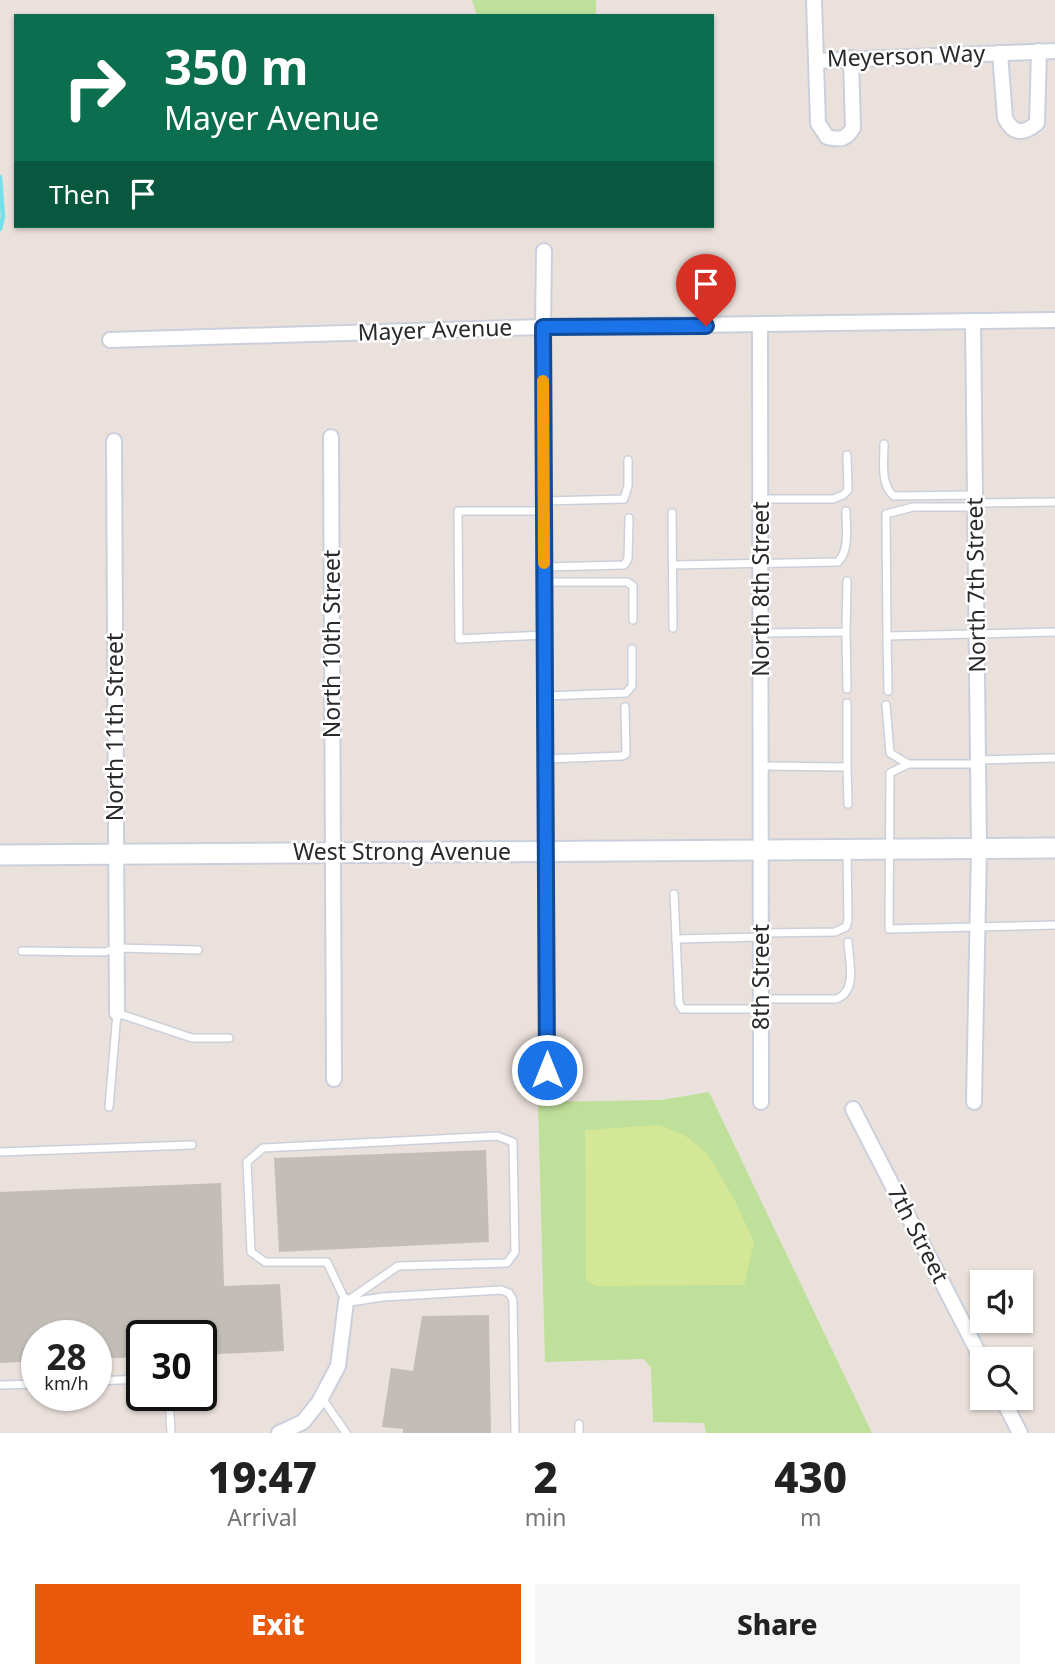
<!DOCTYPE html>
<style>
:root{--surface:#fff;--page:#f6f6f6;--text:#222;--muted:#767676;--accent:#ea580c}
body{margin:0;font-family:"Noto Sans",sans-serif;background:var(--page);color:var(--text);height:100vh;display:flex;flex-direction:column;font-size:26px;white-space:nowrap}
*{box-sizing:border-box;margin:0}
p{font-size:23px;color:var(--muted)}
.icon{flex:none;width:38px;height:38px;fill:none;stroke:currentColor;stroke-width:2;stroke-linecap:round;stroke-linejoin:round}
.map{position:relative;height:1433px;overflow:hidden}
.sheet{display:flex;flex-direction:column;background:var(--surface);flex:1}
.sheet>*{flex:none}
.top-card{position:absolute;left:14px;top:14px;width:700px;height:214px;border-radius:0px;box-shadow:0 2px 5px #0004;background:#0b6e4f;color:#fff;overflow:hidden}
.buttons{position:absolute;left:970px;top:1270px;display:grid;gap:14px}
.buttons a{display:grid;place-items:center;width:63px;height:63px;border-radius:0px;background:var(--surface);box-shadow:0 2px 5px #0004;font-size:35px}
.speed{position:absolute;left:21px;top:1320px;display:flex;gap:14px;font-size:35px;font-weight:700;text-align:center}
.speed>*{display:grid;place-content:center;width:91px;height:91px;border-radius:50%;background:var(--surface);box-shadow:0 2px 5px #0004;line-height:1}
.speed small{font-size:18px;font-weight:400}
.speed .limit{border:4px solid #111;border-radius:10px;background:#fff;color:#111}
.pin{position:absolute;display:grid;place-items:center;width:60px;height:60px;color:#fff;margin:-72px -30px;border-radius:50% 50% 50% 0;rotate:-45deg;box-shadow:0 0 7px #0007}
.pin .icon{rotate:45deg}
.me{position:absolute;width:77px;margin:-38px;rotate:0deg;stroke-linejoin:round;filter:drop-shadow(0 0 5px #0008)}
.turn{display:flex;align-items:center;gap:24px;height:147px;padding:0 35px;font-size:32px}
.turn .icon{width:91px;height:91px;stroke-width:2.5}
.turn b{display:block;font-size:49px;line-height:60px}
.then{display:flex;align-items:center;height:66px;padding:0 35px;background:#0003;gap:14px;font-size:26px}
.eta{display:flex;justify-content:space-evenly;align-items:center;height:119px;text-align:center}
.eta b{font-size:42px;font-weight:800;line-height:49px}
.cta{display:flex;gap:14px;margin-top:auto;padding:14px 35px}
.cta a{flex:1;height:80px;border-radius:0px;background:var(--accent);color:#fff;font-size:28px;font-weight:800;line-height:80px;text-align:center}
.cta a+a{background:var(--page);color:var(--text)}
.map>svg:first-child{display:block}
.green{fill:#bfe09a}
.pitch{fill:#d4e796}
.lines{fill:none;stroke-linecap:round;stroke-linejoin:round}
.stream{stroke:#72e1e9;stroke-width:4.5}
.building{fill:#c3bdb7}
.lane-casing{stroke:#cad0db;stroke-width:10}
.street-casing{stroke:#cad0db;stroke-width:18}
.secondary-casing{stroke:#cad0db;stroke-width:23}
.lane{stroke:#fff;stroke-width:7}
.street{stroke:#fff;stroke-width:14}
.secondary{stroke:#fff;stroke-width:19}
.route-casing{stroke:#114b97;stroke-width:18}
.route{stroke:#1a73e8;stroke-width:12}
.slow{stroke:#f59e0b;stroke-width:12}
.labels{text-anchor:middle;stroke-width:5;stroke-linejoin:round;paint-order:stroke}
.street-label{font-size:23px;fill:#292929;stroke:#fff}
</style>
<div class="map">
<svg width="1055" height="1433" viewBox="0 0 1055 1433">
<rect width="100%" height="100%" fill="#ebe1dc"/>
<g class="green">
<path d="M472,0H596V16H477Z"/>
<path d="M709,1092L872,1433H706L704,1423L653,1422L651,1368L644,1359L545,1362L538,1102L661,1100Z"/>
</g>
<path class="pitch" d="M659,1125L684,1135L706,1152L734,1199L754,1242L744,1285L596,1286L586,1280L585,1130Z"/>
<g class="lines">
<path class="stream" d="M0,177L3,217L0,229"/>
</g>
<g class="building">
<path d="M486,1150L489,1242L279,1252L274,1158Z"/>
<path d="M221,1183L224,1286L280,1284L284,1351L201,1355V1335H142V1357L96,1359V1335H37V1361L0,1363V1192Z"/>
<path d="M489,1315L491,1433H403V1429L382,1427L391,1368L413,1371L422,1316Z"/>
</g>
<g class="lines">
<defs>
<g id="lane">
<path d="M884,444C884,461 880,485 894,496L975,495"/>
<path d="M761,499H833L843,495L848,490L847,455"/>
<path d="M544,501L624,499L628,486V460"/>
<path d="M976,503L1055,502"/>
<path d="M975,507H913L886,514L887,636L1055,632"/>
<path d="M544,511H458L459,639L544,635"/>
<path d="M672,513L673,628"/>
<path d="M673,565L838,562C850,550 846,527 846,511"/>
<path d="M545,567L624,565L628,559L629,518"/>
<path d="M545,582H627L633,586V620"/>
<path d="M846,632L847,689"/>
<path d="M761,633L846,632L847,581"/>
<path d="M887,636L888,691"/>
<path d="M545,696L626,693L632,686V649"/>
<path d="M847,703V767"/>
<path d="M886,705L890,753L908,764"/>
<path d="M546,759L622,756L626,754L625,707"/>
<path d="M978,760L1055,758"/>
<path d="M978,764H908L890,773L889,929L1055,925"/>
<path d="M761,766L847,767L848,804"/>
<path d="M674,894L679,1003L682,1009H761"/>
<path d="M761,933L835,932L846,927L848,920L847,850"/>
<path d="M676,939L761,937"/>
<path d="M22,951L105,952L117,948L198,950"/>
<path d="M761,999H836C858,992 849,961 848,942"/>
<path d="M109,1107L117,1013L192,1038H229"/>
<path d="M497,1136L513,1142L515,1252L507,1263L398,1266L346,1302L327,1262H265L251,1252L247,1162L263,1148Z"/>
<path d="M0,1152L192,1145"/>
<path d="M350,1302L383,1297L501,1290L509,1293L513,1300L515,1433"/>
<path d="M96,1381L142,1379"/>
<path d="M0,1385L37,1384"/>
<path d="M169,1395L171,1433"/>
<path d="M322,1398L346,1433"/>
<path d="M579,1424V1433"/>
</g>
<g id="street">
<path d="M814,0L818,123L827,137C839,140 846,140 853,128L851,58"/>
<path d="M1000,53L1005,118C1013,134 1023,135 1037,123L1039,51"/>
<path d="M816,61L1055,51"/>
<path d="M544,251L543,327L547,1070"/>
<path d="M973,321L979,848L974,1102"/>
<path d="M760,325L761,1102"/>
<path d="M110,340L543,327L1055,320"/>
<path d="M331,437L334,1079"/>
<path d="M114,441L117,1013"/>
<path d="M853,1109L982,1360"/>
<path d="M1002,1398L1020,1433"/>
<path d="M279,1433L303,1422L319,1402L338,1366L346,1302"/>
</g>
<path id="secondary" d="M0,855L1055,848"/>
</defs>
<use href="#lane" class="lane-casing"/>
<use href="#street" class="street-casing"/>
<use href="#secondary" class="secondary-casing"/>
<use href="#lane" class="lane"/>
<use href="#street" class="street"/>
<use href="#secondary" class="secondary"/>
</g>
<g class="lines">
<defs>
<path id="route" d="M547,1070L543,327L706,326"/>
</defs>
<use href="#route" class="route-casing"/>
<use href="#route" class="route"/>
<path class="slow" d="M543,381L544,563"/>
</g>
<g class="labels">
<g class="street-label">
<text transform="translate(906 56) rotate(-2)" y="8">Meyerson Way</text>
<text transform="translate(435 330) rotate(-2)" y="8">Mayer Avenue</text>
<text transform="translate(976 585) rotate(-91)" y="8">North 7th Street</text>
<text transform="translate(761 589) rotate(-90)" y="8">North 8th Street</text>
<text transform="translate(332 644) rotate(-90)" y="8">North 10th Street</text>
<text transform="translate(115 727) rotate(-90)" y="8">North 11th Street</text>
<text x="402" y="860">West Strong Avenue</text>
<text transform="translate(761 977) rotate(-90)" y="8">8th Street</text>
<text transform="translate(918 1234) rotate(63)" y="8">7th Street</text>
</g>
</g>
</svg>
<div class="buttons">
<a><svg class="icon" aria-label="sound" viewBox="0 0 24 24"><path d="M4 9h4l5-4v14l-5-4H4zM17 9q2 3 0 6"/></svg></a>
<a><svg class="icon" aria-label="search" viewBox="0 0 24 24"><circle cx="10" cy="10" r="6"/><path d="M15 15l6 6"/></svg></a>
</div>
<div class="speed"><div>28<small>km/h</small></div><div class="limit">30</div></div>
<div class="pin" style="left:706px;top:326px;background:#d93025"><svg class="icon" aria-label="arrive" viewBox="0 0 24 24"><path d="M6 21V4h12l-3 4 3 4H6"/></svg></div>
<svg class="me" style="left:547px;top:1070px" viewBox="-20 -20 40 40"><circle r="17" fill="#1a73e8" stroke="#fff" stroke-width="3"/><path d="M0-11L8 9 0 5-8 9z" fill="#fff"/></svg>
<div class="top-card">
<div class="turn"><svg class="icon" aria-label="right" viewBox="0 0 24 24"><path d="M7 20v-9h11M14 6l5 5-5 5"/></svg><div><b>350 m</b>Mayer Avenue</div></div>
<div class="then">Then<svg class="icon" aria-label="arrive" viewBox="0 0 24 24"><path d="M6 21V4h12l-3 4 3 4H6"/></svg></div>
</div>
</div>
<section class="sheet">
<div class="eta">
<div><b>19:47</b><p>Arrival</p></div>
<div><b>2</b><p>min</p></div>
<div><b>430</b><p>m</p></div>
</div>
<div class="cta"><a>Exit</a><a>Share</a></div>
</section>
